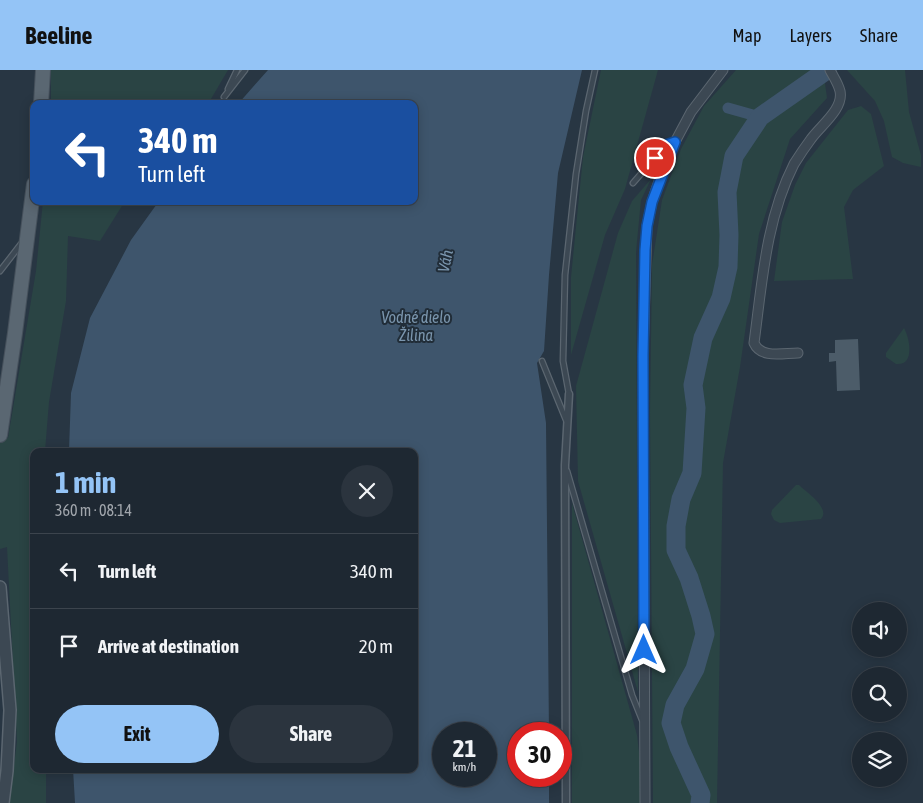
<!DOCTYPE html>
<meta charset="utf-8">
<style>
:root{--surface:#1e2832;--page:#2b343e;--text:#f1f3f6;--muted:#a1a6ac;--line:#3c444d;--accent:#94c4f6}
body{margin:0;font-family:"Asap Condensed",sans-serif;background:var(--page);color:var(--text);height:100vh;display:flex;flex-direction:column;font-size:19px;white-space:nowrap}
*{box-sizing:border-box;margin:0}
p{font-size:16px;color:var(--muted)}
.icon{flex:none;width:28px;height:28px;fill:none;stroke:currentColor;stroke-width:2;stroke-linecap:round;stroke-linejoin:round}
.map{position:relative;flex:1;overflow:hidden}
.sheet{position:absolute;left:30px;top:378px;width:388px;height:325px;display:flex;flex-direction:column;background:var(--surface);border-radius:10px;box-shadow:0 2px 12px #0003,0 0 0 1px var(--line)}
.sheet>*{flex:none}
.banner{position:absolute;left:30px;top:30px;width:388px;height:105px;border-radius:10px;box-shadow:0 2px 12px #0003,0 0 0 1px var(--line);background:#1a4fa0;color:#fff;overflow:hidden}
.buttons{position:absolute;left:852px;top:532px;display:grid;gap:10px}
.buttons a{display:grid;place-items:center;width:55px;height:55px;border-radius:50%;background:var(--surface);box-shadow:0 2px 12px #0003,0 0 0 1px var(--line);font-size:25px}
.speed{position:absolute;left:432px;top:652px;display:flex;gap:10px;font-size:25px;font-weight:700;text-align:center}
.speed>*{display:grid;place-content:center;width:65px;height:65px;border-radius:50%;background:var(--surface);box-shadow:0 2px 12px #0003,0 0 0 1px var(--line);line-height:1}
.speed small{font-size:12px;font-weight:400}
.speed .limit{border:8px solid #d22;background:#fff;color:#111}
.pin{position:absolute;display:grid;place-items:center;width:42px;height:42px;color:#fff;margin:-21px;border:2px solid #fff;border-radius:50%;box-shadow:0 1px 5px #0007}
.me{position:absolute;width:55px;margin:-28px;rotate:0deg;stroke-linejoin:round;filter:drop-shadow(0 0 4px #0008)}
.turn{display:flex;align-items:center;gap:18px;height:105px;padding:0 25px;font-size:22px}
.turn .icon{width:65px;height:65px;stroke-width:2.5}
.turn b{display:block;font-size:35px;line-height:42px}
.round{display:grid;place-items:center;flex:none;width:52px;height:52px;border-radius:26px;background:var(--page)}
.headline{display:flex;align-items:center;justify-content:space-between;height:85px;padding:0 25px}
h1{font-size:30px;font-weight:700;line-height:38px;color:var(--accent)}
.cta{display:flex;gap:10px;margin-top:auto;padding:10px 25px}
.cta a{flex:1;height:58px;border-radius:30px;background:var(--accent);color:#111;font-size:20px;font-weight:700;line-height:58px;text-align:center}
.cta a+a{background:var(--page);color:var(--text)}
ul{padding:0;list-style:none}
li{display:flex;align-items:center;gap:15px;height:75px;padding:0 25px;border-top:1px solid var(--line)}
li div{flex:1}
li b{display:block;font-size:19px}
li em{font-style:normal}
header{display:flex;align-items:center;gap:30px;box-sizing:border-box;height:70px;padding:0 25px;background:var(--accent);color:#111}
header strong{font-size:24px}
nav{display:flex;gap:28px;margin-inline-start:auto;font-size:18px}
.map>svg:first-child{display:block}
.green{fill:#2a4444}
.water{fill:#3e556c;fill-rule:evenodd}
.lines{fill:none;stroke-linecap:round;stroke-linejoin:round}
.canal{stroke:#3e556c;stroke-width:11}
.river{stroke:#3e556c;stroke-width:19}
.building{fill:#4c5c69}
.service-casing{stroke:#5b6670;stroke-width:7}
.pedestrian-casing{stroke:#5b6670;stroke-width:9}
.minor-casing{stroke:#5b6670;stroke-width:11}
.tertiary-casing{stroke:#5b6670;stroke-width:14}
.primary-casing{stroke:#46515c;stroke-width:16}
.service{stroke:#3c4853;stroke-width:4.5}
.pedestrian{stroke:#3c4853;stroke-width:6}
.minor{stroke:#3c4853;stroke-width:9}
.tertiary{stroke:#3c4853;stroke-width:11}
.primary{stroke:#5a6772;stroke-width:14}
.route-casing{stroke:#114b97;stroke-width:12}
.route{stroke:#1a73e8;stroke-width:9}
.labels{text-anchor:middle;stroke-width:4;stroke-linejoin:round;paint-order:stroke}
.water-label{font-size:16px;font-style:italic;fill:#7b96ae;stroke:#212d38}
</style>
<header>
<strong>Beeline</strong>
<nav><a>Map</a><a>Layers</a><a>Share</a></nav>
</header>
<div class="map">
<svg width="923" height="733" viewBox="0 0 923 733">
<rect width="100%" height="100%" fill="#283643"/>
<g class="green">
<path d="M51,0H228L208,34H51Z"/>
<path d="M601,0H658L625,119L605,165L571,285V207L583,87Z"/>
<path d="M736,0H817L825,13L827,28L790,69L759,164L740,297L723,393L717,733H653L650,342L652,195L662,130L681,79L704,36Z"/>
<path d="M847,0H905L909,42L921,85V97L903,93L892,87L884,51L875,31Z"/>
<path d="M861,36L871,44L884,96L853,120L844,137L853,209L774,211L782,152L795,115L806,93L848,40Z"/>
<path d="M651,109L641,130L636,182L638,622L578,411L576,316L618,163L632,131Z"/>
<path d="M43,131H125L100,171L68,166L66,231L49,332L45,381H34V699H46V733H9L17,672L7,477L0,479V367L8,368L36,201Z"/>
<path d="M904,258C910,269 915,296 896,294L886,287V283Z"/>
<path d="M796,415H799C806,422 831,438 821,449L780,453L774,450L771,444L772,440Z"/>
<path d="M572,433L637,665L645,733H572Z"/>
</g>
<path class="water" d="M268,0H582L558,103L549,205L544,281L537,293L546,353L549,664H519V706H549V733H75L73,699H414V381H69L71,323L90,248L131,170L159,131H414V34H238ZM444,664H486V706H444Z"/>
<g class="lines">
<path class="canal" d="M728,38L760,47"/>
<path class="river" d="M700,733L701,725L679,677L671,653L675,635L695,599L705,564L701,546L689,508L676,480V456L681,429L692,403L696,338L693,315L703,268L721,228L728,197L729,165L727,122L734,86L760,47L827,0"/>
</g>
<path class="building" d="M858,269L860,320L837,321L836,291L829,292V283H835V270Z"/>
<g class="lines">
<defs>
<g id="service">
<path d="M228,19L237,0"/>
<path d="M224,27L245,0"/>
<path d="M633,113L666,75L674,72"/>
<path d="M0,201L21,174"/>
<path d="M542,291L566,350"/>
<path d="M569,324L563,291L565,205L576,104L586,41L595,0"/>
<path d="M567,401L632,625L642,650"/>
</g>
<path id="pedestrian" d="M566,733L565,395L569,324"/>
<g id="minor">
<path d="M798,283C783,283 761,289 754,273C762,213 766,149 794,94C799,86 805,77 811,69C820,56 844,39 840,21C838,13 833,6 830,0"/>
<path d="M645,733L643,286L647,156L652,132L659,111L675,72L691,42L723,0"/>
</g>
<path id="tertiary" d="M0,517L10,640L7,701L3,733"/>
<g id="primary">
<path d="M41,34L43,0"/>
<path d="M0,365L15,263L34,114"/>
</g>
</defs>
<use href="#service" class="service-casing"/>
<use href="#pedestrian" class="pedestrian-casing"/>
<use href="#minor" class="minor-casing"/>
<use href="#tertiary" class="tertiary-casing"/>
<use href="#primary" class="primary-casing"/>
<use href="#service" class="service"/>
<use href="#pedestrian" class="pedestrian"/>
<use href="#minor" class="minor"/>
<use href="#tertiary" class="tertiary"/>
<use href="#primary" class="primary"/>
</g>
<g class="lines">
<defs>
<path id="route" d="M644,580L643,286L645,180L647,156L652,132L675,72L666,75L655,88"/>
</defs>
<use href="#route" class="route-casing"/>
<use href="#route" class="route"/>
</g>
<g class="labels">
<g class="water-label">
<text transform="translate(445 191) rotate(-78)" y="6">Váh</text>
<text x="416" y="253">Vodné dielo<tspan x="416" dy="18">Žilina</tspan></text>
</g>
</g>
</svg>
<div class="buttons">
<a><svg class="icon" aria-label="sound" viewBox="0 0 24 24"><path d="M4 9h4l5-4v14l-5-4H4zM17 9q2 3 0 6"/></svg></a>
<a><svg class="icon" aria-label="search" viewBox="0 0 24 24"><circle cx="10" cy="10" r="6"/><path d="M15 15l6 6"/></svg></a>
<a><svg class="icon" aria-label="layers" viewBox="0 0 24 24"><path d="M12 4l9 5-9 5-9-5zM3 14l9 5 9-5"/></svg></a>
</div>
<div class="speed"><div>21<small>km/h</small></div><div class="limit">30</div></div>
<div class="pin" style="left:655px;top:88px;background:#d93025"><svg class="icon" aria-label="arrive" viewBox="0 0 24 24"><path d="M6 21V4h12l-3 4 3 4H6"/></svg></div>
<svg class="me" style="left:644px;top:580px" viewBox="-20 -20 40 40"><path d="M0-17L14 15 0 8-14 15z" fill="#1a73e8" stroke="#fff" stroke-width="4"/></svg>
<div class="banner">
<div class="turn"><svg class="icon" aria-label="left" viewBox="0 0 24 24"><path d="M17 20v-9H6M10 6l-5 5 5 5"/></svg><div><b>340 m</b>Turn left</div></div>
</div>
<section class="sheet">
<div class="headline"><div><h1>1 min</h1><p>360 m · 08:14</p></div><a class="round"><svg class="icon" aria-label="close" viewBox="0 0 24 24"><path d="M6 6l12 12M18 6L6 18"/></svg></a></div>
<ul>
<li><svg class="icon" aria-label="left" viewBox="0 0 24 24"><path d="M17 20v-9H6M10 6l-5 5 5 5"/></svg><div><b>Turn left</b></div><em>340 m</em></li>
<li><svg class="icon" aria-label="arrive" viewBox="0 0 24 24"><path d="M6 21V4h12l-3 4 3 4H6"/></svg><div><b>Arrive at destination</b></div><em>20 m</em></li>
</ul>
<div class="cta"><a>Exit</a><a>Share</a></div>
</section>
</div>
